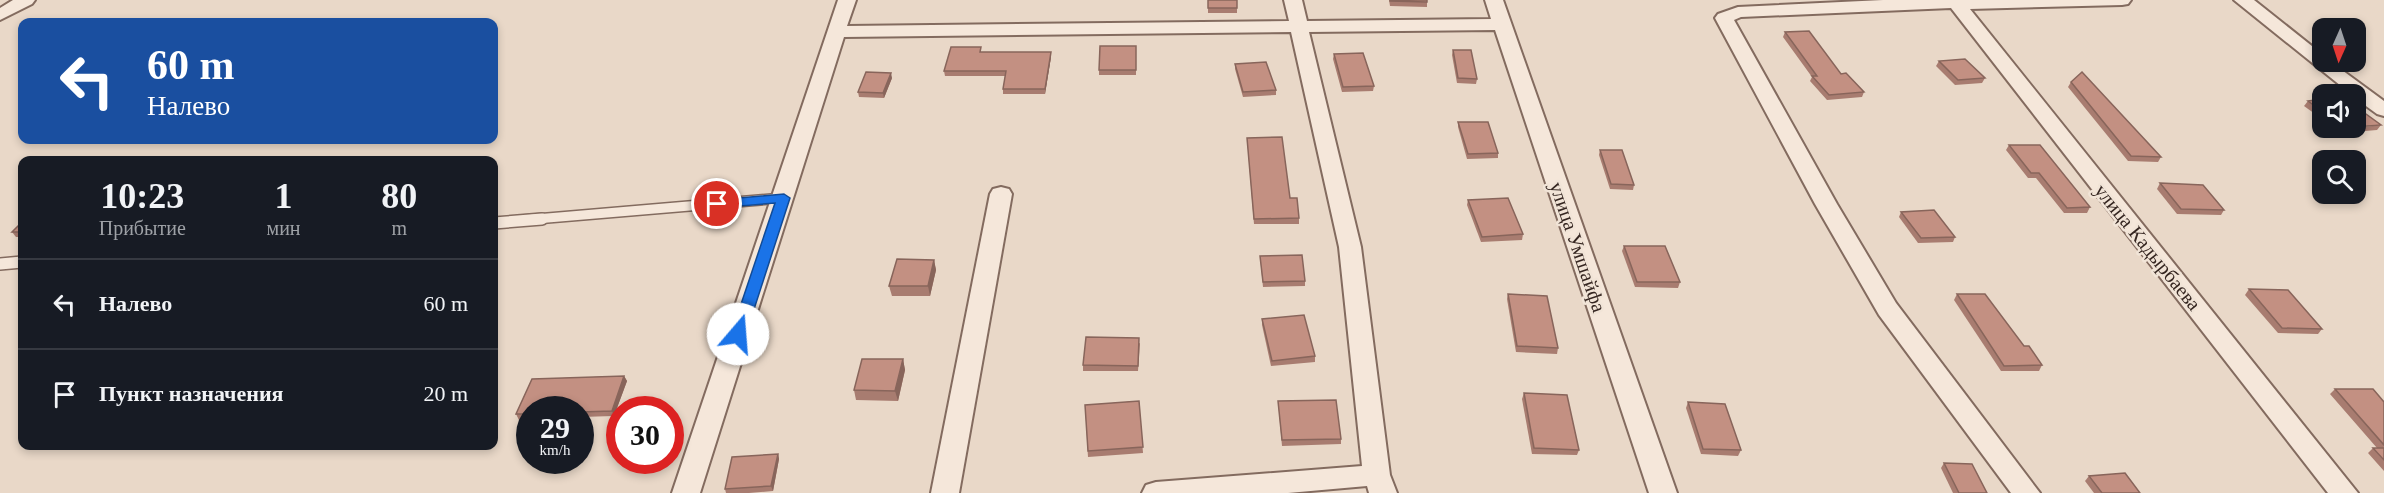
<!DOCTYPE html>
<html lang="ru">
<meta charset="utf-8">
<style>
:root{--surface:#171b24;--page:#242831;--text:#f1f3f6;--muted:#9ea1a6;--line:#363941}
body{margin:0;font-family:"Times New Roman",serif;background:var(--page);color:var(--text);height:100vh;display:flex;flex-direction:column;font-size:22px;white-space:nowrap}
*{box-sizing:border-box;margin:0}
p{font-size:20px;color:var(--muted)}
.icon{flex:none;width:33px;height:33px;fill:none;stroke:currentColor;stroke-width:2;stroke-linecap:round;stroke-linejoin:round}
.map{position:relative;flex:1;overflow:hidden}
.details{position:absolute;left:18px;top:156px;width:480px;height:294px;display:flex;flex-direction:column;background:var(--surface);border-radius:12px;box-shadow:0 3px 9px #0003}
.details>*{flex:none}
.banner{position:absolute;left:18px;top:18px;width:480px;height:126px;border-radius:12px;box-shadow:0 3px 9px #0003;background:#1a4fa0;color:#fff;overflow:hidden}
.needle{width:39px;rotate:183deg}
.controls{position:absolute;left:2312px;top:18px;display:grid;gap:12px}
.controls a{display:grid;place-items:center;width:54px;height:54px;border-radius:12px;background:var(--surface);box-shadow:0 3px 9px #0003;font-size:30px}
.speed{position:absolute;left:516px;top:396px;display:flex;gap:12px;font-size:30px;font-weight:700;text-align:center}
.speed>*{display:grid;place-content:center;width:78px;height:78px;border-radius:50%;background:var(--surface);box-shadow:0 3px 9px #0003;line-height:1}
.speed small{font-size:15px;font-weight:400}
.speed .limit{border:9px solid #d22;background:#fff;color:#111}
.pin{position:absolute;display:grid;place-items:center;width:51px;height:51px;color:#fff;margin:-26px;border:3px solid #fff;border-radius:50%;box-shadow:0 2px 6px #0007}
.me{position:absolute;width:66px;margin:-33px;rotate:18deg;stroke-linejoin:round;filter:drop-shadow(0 0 4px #0008)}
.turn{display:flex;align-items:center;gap:21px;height:126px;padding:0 30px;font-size:27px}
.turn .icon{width:78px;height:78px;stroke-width:2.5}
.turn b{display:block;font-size:42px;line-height:51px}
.eta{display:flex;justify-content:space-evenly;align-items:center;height:102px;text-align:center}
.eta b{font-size:36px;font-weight:700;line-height:42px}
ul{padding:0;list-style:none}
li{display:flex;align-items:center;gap:18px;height:90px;padding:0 30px;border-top:2px solid var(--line)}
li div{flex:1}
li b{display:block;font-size:22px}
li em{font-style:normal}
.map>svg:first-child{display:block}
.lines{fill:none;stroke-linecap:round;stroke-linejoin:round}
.service-far1-casing{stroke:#836b5f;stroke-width:12}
.service-casing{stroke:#836b5f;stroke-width:14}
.minor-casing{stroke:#836b5f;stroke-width:4}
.service-far1{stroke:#f5e7da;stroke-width:9}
.service{stroke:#f5e7da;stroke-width:11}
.minor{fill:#f5e7da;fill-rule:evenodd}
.wall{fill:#a87c70}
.shaded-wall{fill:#88655b}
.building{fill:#c39082;stroke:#88655b;stroke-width:1.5}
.route{fill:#1a73e8;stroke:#114b97;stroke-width:1.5}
.labels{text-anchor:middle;stroke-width:5;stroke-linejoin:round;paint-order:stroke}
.street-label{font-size:20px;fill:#352621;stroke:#f1e4d7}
</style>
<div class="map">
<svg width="2384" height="493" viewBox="0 0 2384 493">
<rect width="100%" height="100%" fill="#e9d8c8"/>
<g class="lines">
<defs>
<path id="service-far1" d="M524,220L783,198"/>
<g id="service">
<path d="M494,223L542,219"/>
<path d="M0,264L22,262"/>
</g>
<g id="minor">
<path d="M13,0H35L32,4L0,20V8Z"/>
<path d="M838,0H856L847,26L1289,21L1284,0H1302L1307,21L1491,19L1485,0H1503L1677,493H1649L1495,30L1309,32L1361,247L1390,475L1397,493H1369L1367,486L1288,493H1142L1146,485L1156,482L1362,466L1339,247L1291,32L844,37L700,493H672Z"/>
<path d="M1883,0H2131L2128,4L2122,5L1970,9L2358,493H2328L1951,8L1741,17L1734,20L1837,204L1896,303L2040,493H2011L1879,315L1815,204L1715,18L1718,14L1738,7Z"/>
<path d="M2234,0H2254L2322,54V62H2331L2384,101V116L2377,114L2355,98V94H2351Z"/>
<path d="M1001,187L1009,189L1012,194L959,493H931L990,194L993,189Z"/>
</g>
</defs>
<use href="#service-far1" class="service-far1-casing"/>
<use href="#service" class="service-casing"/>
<use href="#minor" class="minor-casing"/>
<use href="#service-far1" class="service-far1"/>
<use href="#service" class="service"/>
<use href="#minor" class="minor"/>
</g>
<g class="wall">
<rect x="1208" y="0" width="29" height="13"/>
<path d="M1389,0H1427V7L1390,6Z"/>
<path d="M1785,32L1864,92L1862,97L1827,100L1810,81L1812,77L1783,37Z"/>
<path d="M1136,46V75H1099V70Z"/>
<path d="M1453,50L1477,79L1476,84L1457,83L1452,55Z"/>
<path d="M982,52L1051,57L1045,94H1003V89L1005,76H945L944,71Z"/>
<path d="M1334,54L1374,86L1373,91L1342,92L1333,59Z"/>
<path d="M1939,61L1985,78L1982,83L1955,85L1936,66Z"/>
<path d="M1235,64L1276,90V95L1243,97L1235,69Z"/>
<path d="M892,78L884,98L859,97L858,92Z"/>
<path d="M2071,82L2161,157L2158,162L2128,161L2068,87Z"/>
<path d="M2322,99V119L2304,106L2308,101Z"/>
<path d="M1458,122L1498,153V158L1467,159L1458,127Z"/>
<path d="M2381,125L2377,130L2341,133L2334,128H2355Z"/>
<path d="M1247,138L1299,218V224H1254Z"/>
<path d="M2009,145L2090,207L2087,213H2064L2036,178H2028L2006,150Z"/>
<path d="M1600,150L1634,185L1633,190L1610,189L1599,155Z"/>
<path d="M2160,183L2224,210L2221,215L2177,214L2157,189Z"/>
<path d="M1468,200L1523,234L1522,240L1481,242L1467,205Z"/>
<path d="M1901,212L1955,237L1953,242L1918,243L1899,217Z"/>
<path d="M22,222V237H16L12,232Z"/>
<path d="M1624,246L1680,282L1678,288L1635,287L1622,251Z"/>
<path d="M1260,256L1305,281V286L1263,287Z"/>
<path d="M934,260L936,270L930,296H892L889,286Z"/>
<path d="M2249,289L2322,329L2318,334L2278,333L2245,295Z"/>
<path d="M1508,294L1558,348L1557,354L1516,352L1507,299Z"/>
<path d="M1957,294L2024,346L2042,365L2039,371H2001L1954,300Z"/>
<path d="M1262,319L1315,356V362L1271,366L1262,325Z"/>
<path d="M1140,343L1138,371H1083V365Z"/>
<path d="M903,359L905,370L898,401L856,400L854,390Z"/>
<path d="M624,376L627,381L614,416L580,417V410H530V419L519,420L516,414L532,379Z"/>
<path d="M2335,389L2384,402V471L2368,453L2373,448H2377L2330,394Z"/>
<path d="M1524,393L1579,450L1577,455L1532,454L1522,399Z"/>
<path d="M1139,401L1143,453L1088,457L1085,405Z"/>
<path d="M1278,401L1341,439V444L1282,446Z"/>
<path d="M1688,402L1741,450L1738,456L1701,454L1686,408Z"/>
<path d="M778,454L779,459L773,491L749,493H726L725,489Z"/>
<path d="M1944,463L1987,493H1953L1941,468Z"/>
<path d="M2089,476L2140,493H2094L2085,481Z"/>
</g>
<g class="shaded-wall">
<path d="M1051,52V57L1045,94V89Z"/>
<path d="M891,73L892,78L884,98L883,93Z"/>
<path d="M934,260L936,270L930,296L928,286Z"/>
<path d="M903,359L905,370L898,401L895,391Z"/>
<path d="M624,376L627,381L614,416L612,411Z"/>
<path d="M778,454L779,459L773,491L771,486Z"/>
</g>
<g class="building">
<rect x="1208" y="0" width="29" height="8"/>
<path d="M1390,0H1427V2L1390,1Z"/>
<path d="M1809,31L1841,74L1846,73L1864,92L1829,95L1812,76H1817L1785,32Z"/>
<path d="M1100,46H1136V70H1099Z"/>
<path d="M951,47H981L980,52H1051L1045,89H1003L1006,71H944Z"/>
<path d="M1453,50H1471L1477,79L1458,78Z"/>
<path d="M1363,53L1374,86L1343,87L1334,54Z"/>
<path d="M1965,59L1985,78L1958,80L1939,61Z"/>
<path d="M1266,62L1276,90L1243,92L1235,64Z"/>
<path d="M866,72L891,73L883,93L858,92Z"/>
<path d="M2082,72L2161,157L2131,156L2071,82Z"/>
<path d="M2322,99V111L2308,101Z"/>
<path d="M2355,106L2381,125L2355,127Z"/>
<path d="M1458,122H1488L1498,153L1468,154Z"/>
<path d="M1282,137L1290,198H1297L1299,218L1254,219L1247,138Z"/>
<path d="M2009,145H2040L2090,207L2067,208L2039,173H2031Z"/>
<path d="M1600,150H1622L1634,185L1611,184Z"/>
<path d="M2160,183L2203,185L2224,210L2181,209Z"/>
<path d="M1508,198L1523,234L1482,237L1468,200Z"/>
<path d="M1934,210L1955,237L1921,238L1901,212Z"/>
<path d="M22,222V232H12Z"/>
<path d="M1624,246H1665L1680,282H1637Z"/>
<path d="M1302,255L1305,281L1263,282L1260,256Z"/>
<path d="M897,259L934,260L928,286H889Z"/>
<path d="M2249,289L2288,290L2322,329L2282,328Z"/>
<path d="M1508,294L1547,296L1558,348L1517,346Z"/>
<path d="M1957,294H1985L2024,346H2029L2042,365L2004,366Z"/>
<path d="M1304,315L1315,356L1272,361L1262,319Z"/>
<path d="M1086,337L1139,338L1138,366L1083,365Z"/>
<path d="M862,359H903L895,391L854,390Z"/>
<path d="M624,376L612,411L580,412V410H530V414H516L532,379Z"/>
<path d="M2335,389H2373L2384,402V445Z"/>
<path d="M1524,393L1567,395L1579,450L1534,448Z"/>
<path d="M1336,400L1341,439L1282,440L1278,401Z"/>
<path d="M1139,401L1143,447L1088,451L1085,405Z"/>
<path d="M1688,402L1725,404L1741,450L1703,449Z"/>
<path d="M2373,448H2384V460Z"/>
<path d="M778,454L771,486L725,489L732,457Z"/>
<path d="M1944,463L1972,464L1987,493H1959Z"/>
<path d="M2125,473L2140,493H2102L2089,476Z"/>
</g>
<path class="route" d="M784,194L790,198L746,334L743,338H733L731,334L775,203L717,208L710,204L717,200Z"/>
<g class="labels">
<g class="street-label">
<text transform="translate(1578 247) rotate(71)" y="7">улица Умшайфа</text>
<text transform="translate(2148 247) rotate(51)" y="7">улица Кадырбаева</text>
</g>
</g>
</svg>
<div class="controls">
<a><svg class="needle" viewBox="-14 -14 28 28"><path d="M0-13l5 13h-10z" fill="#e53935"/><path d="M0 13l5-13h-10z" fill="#9ea1a6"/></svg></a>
<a><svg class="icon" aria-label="sound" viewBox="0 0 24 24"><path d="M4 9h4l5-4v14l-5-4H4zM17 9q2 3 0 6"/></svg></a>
<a><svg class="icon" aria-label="search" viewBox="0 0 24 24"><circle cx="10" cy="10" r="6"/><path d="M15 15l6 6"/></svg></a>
</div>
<div class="speed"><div>29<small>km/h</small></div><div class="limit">30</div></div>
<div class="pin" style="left:717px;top:204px;background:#d93025"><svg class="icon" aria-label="arrive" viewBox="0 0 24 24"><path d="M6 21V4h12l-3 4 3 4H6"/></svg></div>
<svg class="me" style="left:738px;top:334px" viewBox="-20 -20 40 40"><circle r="19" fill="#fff"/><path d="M0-13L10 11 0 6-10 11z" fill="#1a73e8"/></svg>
<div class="banner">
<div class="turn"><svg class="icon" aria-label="left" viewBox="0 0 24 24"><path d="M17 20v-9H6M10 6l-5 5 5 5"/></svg><div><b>60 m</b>Налево</div></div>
</div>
<section class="details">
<div class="eta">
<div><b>10:23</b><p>Прибытие</p></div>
<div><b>1</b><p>мин</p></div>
<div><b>80</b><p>m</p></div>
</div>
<ul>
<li><svg class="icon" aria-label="left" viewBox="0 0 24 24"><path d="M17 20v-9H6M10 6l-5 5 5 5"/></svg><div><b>Налево</b></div><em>60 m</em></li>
<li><svg class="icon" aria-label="arrive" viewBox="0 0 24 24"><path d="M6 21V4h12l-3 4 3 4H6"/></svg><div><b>Пункт назначения</b></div><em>20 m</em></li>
</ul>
</section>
</div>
